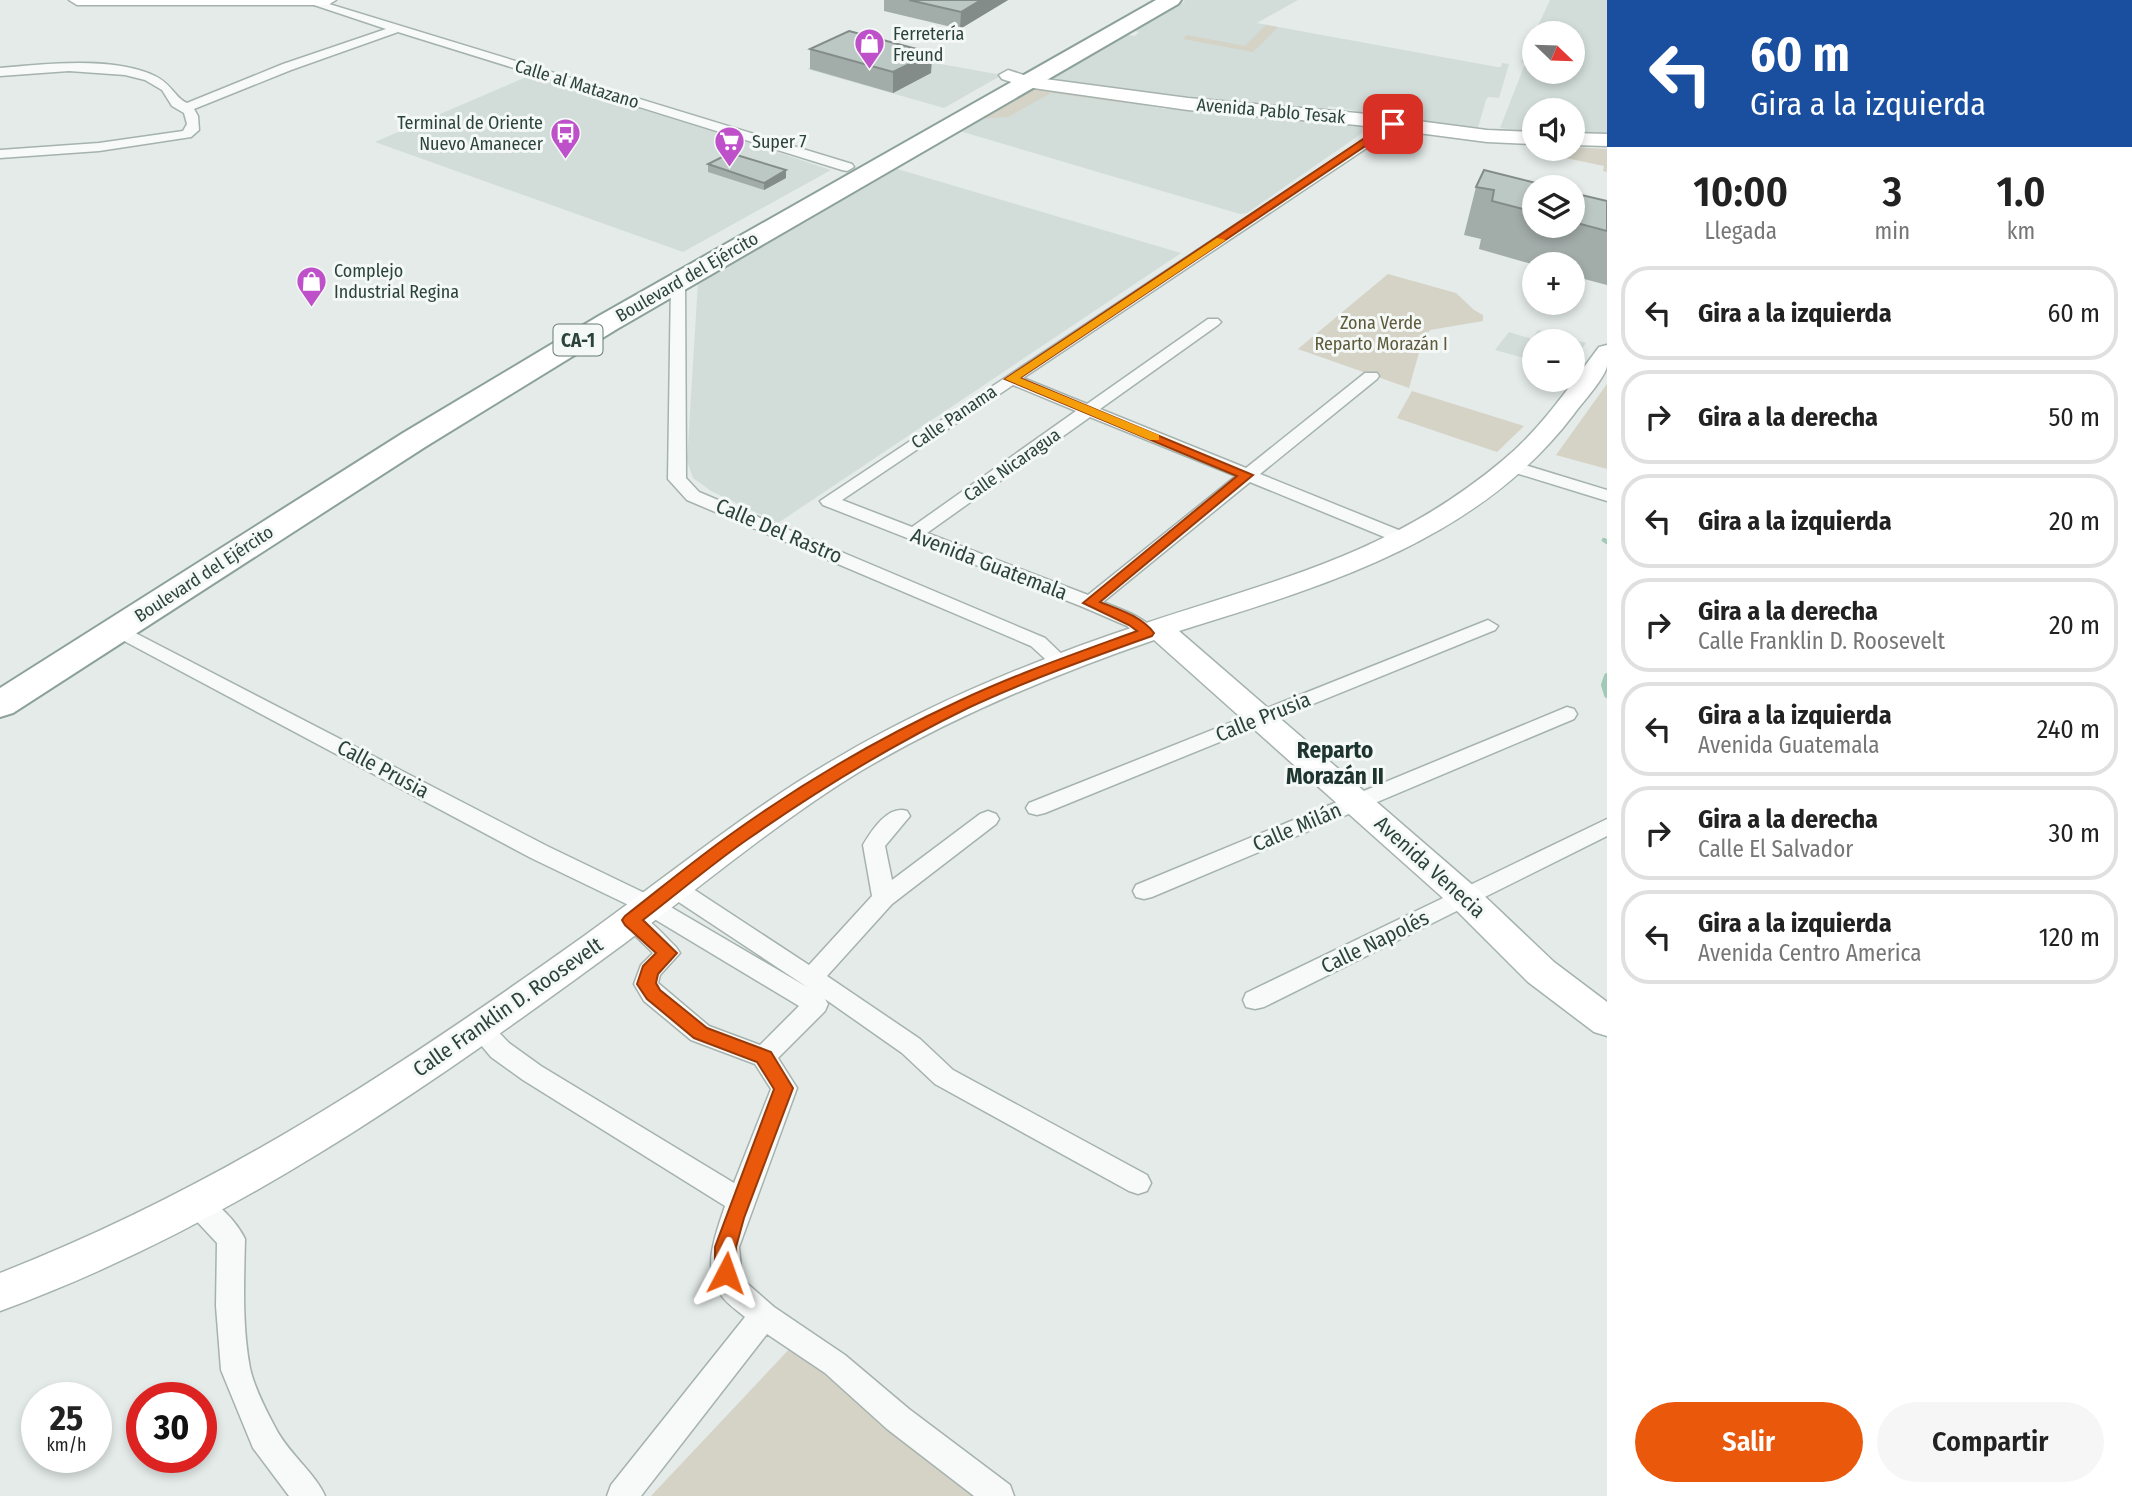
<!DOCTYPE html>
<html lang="es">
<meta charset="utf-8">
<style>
:root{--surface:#fff;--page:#f6f6f6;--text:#222;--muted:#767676;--line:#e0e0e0;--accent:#ea580c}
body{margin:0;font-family:"Fira Sans Condensed",sans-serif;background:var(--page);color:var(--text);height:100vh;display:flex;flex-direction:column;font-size:26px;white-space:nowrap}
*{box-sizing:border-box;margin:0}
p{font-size:23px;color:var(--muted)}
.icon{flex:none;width:38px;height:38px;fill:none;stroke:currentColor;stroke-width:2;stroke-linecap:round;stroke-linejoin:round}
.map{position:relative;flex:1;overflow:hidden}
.details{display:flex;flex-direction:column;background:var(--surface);width:525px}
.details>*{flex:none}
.guide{background:#1a4fa0;color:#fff;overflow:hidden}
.needle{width:46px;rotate:113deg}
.tools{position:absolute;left:1522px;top:21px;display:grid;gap:14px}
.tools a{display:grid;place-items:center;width:63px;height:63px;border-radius:50%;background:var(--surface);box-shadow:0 4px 10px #0003;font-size:35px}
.speed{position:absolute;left:21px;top:1382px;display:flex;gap:14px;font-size:35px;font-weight:700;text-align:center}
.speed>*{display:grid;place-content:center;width:91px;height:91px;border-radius:50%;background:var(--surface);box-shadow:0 4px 10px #0003;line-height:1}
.speed small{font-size:18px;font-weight:400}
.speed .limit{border:10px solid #d22;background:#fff;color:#111}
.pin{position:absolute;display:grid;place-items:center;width:60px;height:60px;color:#fff;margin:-30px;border-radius:14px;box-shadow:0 4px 10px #0006}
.me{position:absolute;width:77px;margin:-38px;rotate:4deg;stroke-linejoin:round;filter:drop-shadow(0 0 5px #0008)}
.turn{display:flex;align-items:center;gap:24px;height:147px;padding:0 28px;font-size:32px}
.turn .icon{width:91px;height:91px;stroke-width:2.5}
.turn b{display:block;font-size:49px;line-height:60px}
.eta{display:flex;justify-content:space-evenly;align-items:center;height:119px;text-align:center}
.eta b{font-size:42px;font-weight:600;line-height:49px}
.cta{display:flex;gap:14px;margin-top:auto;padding:14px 28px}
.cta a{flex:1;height:80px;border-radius:42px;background:var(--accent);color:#fff;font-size:28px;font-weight:600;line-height:80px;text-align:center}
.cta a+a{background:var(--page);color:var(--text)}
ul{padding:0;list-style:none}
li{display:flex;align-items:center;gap:21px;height:94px;margin:0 14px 10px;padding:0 14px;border:4px solid var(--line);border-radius:28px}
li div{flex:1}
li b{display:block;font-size:26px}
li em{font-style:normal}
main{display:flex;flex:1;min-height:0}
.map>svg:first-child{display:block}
.built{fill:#d2ddd9;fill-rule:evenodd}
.green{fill:#d5d2c6}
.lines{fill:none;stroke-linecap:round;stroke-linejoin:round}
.stream-far1{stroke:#a1c9b8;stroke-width:4.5}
.stream{stroke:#a1c9b8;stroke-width:6}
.street-casing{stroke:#a5b2ae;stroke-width:3}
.secondary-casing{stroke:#a5b2ae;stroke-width:3}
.highway-casing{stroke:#8ca19a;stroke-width:4}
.street{fill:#f7faf9;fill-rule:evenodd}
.secondary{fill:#fff;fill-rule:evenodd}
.highway{fill:#fff;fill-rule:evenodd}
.wall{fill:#a2aca9}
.shaded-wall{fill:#848c89}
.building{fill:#bcc8c4;stroke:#848c89;stroke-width:2}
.route{fill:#ea580c;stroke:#983908;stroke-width:2}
.slow{fill:#f59e0b}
.labels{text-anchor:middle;stroke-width:6;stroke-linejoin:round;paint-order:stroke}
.far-poi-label{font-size:18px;fill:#2c433c;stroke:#f4f9f7;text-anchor:start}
.far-street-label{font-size:18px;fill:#2c433c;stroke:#f4f9f7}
.far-park-label{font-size:18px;fill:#5e5a3a;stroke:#f4f9f7}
.shield{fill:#f4f9f7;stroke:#687a74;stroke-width:2}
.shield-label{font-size:19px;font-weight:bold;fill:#2c433c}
.street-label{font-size:21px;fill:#2c433c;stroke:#f4f9f7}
.neighbourhood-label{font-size:23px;font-weight:bold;fill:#1e342e;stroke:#f4f9f7}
</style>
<main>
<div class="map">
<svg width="1607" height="1496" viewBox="0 0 1607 1496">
<rect width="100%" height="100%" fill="#e4ebe9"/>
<g class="built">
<path d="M1183,0H1298L1257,23L1497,67H1501L1502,63L1509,64L1499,98L1488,97L1486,100L1477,131L1355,114L1356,111L1329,106L1325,111H1316L1236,106L1044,79L1123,34L1135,36L1139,32L1131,30L1176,4L1185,2Z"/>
<path d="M1550,0H1607V133H1573V110H1535V132L1500,128L1525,64L1521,62ZM1535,33H1573V72H1535Z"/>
<path d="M851,48L1002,75L944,108L807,69Z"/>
<path d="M533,74L741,140L831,170L683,252L375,142Z"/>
<path d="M1029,88L1145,102L1148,106L1166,109L1168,106L1361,123L1371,127L1247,213L1240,214L956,130Z"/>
<path d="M894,168L1181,253L778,523L711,491L693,478L687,461L698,282Z"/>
<path d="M1538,330L1586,343L1573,362V341H1535V361L1495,350L1509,332L1532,339Z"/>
</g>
<g class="green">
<path d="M1266,25L1278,27L1253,52L1183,39L1187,35L1245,46Z"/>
<path d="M1033,88L1145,102L1148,106L1051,93L1008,117L975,119Z"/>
<path d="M1573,147L1607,149V172L1603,171L1604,166L1566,158L1570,149Z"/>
<path d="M1388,274L1456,293L1474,310L1483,315V321L1430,330L1423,338L1409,388L1298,349Z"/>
<path d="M1607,384V469L1556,455Z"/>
<path d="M1412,391L1524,426L1497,452L1397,418Z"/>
<path d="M795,1343L985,1496H651Z"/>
</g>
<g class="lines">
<path class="stream-far1" d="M1604,540L1607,542"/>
<path class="stream" d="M1607,676L1604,685L1607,695"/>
<defs>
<g id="street">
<path d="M316,0L852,164L854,167L847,171L842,170L398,32L291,70L194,109L198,116L199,130L191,137L99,151L0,158V150L99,143L183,131L187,124L184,113L172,106L162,90L145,80L125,75L69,71L0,76V68C46,64 113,56 155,76C172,84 175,98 187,103L283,64L386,29L302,1Z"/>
<path d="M1393,120L1399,124L1398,127L1023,378L1087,404L1208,319H1218L1221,322L1218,325L1100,409L1246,468L1365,373H1377L1379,376L1377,379L1260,474L1411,535L1414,539L1411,543H1399L1250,482L1103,602C1122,610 1144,616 1157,633L1147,639L1140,637L1127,626L1083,607L823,505L820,501ZM1013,385L1076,411L912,527L842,500ZM1090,417L1236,476L1088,595L927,533Z"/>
<path d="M678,277L685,281L686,478L699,492L1045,638L1071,663L1068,667H1054L1031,646L687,500L668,479L671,281Z"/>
<path d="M1512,461L1607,490V501L1506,470L1503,466Z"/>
<path d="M1488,620L1498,626L1495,630L1045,813L1037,815L1029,813L1026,808L1029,803Z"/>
<path d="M118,624L547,846L657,899L807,987L665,893L662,887L665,881L673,879L681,881L809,965L872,896L863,845C872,830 888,805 907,811L910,816L885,846L892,880L980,814L988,811L996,814L999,819L996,824L892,904L827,976L920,1039L953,1070L1147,1175L1151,1183L1147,1191L1138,1194L1129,1191L935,1084L902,1053L825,999L828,1004L825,1011L778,1058L797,1088L739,1247L742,1279L774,1307L845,1355L909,1409L1010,1485L1014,1496H974L887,1429L825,1373L767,1334L641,1496H607L611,1485L745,1317C738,1311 727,1304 721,1295C701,1268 716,1234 725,1206L523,1080L491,1057L466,1027L469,1020L478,1017L487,1020L509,1043L541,1066L734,1183L771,1089L755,1064L691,1040L644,1001L634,984L641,965L653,953L619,920L623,914C643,908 662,934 676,947L680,953L660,975L658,983L709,1026L760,1045L799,1006L641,911L531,858L111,634L108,630L111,626Z"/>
<path d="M1567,707L1574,709L1577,714L1574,719L1152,897L1144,899L1136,897L1133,891L1136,885Z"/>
<path d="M1607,819V836L1264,1007L1255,1009L1246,1007L1243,1000L1246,993Z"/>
<path d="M199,1194C216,1200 237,1222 245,1239C244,1282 242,1326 250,1368C254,1387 266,1410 275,1427C287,1452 316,1474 325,1496H289L253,1448L221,1370L216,1306L217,1243L189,1213L185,1205L189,1197Z"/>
</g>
<g id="secondary">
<path d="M69,0H336L328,5H77Z"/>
<path d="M1008,70L1030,77L1188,98L1357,113L1487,130L1535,132V144L1487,142L1357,125L1188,110L1026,87L1002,79L999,75Z"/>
<path d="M1573,133L1607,134V146L1573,145Z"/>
<path d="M1607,345C1607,352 1607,360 1607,366C1605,378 1582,403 1574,414C1478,541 1324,586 1179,631L1476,888L1554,962L1607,1002V1036L1594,1032L1528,982L1452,906L1154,640C1052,675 952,717 859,772C776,823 703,885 625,943C429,1087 230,1227 0,1311V1273C216,1189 396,1070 584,936C668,876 747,810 837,758C934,701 1039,658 1146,623C1279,579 1391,554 1502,461C1541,429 1569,387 1599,347Z"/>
</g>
<path id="highway" d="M1156,0H1181L1178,4L617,329L425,447L13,713L0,717V688L403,433L597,317Z"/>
</defs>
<use href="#street" class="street-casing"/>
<use href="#secondary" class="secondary-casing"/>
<use href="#highway" class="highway-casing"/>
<use href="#street" class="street"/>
<use href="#secondary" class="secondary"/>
<use href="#highway" class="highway"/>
</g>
<g class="wall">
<path d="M884,0H1008L960,29L884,11Z"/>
<path d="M810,49L932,53L931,73L893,93L810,69Z"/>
<path d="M708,164L786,170V178L764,190L708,172Z"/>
<path d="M1476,187H1535V226H1573V193L1607,201V285L1573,276V264L1535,265L1479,249L1481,239L1464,235Z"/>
</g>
<g class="shaded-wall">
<path d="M981,0H1008L960,29L961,12Z"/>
<path d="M932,53L931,73L893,93V72Z"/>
<path d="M786,170V178L764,190V183Z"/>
</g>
<g class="building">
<path d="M909,0H981L961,12Z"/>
<path d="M849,31L932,53L893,72L810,49Z"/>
<path d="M730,153L786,170L764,183L708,164Z"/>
<path d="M1484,170L1552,187H1535V212L1492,201L1494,190L1476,187Z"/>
<path d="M1573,193L1607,201V231L1573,222Z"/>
</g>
<path class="route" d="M1390,121L1398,124L1020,378L1253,475L1100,602C1120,610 1141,616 1154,633L1152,636C1090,658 1028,680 968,708C892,745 818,790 748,839C712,864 678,893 643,920L677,953L658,974L656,983L660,990L707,1028L771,1052L793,1088L744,1218L736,1247L737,1273L734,1280L726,1283L719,1280L715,1273V1247L774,1089L757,1062L694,1038L647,999L637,984L643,966L656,953L625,925L622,920L625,916C661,888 697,858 734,832C804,782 881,737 959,701C1016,674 1077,653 1137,631L1129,625L1083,603L1237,476L1005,379Z"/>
<path class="slow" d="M1217,238L1226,240L1020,378L1159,435V440H1150L1005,379Z"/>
<defs>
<symbol id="shop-pin" viewBox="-11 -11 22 30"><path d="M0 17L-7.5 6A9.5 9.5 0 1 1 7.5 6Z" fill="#be51c9" stroke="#f4f9f7"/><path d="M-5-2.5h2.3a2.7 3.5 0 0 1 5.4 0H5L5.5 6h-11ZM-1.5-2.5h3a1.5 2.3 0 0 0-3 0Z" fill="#fff"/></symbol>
<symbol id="bus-pin" viewBox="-11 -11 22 30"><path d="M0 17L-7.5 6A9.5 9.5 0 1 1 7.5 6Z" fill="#be51c9" stroke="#f4f9f7"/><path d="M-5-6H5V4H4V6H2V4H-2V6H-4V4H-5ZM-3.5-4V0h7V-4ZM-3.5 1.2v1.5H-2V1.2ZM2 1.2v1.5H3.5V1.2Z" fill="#fff"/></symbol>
<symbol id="supermarket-pin" viewBox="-11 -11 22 30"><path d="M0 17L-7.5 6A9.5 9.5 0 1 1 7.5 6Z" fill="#be51c9" stroke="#f4f9f7"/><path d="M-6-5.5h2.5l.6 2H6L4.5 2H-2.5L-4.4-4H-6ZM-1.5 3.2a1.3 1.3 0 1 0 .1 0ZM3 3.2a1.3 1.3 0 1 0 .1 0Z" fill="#fff"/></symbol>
</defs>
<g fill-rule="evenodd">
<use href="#shop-pin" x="852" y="26" width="35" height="47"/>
<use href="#bus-pin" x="548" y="116" width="35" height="47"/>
<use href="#supermarket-pin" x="712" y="124" width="35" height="47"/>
<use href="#shop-pin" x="294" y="264" width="35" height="47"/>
</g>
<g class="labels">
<g class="far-poi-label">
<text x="893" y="40">Ferretería<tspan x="893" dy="21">Freund</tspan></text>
<text x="543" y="129" text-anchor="end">Terminal de Oriente<tspan x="543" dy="21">Nuevo Amanecer</tspan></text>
<text x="752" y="148">Super 7</text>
<text x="334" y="277">Complejo<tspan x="334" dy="21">Industrial Regina</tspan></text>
</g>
<g class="far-street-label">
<text transform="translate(577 84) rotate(17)" y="6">Calle al Matazano</text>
<text transform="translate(1271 111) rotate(5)" y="6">Avenida Pablo Tesak</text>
<text transform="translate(687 277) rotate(-30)" y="6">Boulevard del Ejército</text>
<text transform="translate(954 417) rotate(-34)" y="6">Calle Panama</text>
<text transform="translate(1012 465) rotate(-35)" y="6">Calle Nicaragua</text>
<text transform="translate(204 574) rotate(-33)" y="6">Boulevard del Ejército</text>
</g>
<g class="far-park-label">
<text x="1381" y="329">Zona Verde<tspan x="1381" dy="21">Reparto Morazán I</tspan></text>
</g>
<rect class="shield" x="553.5" y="324.5" width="49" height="31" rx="5"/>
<g class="shield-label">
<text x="578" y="347">CA-1</text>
</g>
<g class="street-label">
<text transform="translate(779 531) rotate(23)" y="7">Calle Del Rastro</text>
<text transform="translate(989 564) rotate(21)" y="7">Avenida Guatemala</text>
<text transform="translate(1263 717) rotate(-22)" y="7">Calle Prusia</text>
<text transform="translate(383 769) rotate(28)" y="7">Calle Prusia</text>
<text transform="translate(1297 827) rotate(-23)" y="7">Calle Milán</text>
<text transform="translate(1430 867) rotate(42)" y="7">Avenida Venecia</text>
<text transform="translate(1375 942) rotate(-26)" y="7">Calle Napolés</text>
<text transform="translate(508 1007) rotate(-35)" y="7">Calle Franklin D. Roosevelt</text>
</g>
<g class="neighbourhood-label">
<text x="1335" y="758">Reparto<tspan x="1335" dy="26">Morazán II</tspan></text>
</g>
</g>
</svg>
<div class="tools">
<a><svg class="needle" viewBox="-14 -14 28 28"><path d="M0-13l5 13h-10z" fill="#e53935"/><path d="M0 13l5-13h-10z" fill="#767676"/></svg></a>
<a><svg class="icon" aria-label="sound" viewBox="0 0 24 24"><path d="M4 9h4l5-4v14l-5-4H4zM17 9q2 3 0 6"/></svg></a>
<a><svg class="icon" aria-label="layers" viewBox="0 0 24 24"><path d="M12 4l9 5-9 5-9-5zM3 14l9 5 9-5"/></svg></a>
<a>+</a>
<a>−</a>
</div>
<div class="speed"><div>25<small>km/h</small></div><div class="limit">30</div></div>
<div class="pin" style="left:1393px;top:124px;background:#d93025"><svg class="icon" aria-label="arrive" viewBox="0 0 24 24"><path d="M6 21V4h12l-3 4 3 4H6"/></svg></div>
<svg class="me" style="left:726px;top:1273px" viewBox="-20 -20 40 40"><path d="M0-17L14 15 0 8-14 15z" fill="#ea580c" stroke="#fff" stroke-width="4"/></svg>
</div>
<section class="details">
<div class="guide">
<div class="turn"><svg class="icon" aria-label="left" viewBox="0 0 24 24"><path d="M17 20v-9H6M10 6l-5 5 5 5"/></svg><div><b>60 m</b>Gira a la izquierda</div></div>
</div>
<div class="eta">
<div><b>10:00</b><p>Llegada</p></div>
<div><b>3</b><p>min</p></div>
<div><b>1.0</b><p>km</p></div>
</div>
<ul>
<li><svg class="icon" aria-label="left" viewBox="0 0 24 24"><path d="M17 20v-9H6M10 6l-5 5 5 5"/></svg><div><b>Gira a la izquierda</b></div><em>60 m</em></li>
<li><svg class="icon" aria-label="right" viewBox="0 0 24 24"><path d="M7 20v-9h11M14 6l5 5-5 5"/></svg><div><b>Gira a la derecha</b></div><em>50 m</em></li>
<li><svg class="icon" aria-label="left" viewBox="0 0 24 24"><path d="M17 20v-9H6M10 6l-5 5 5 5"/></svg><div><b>Gira a la izquierda</b></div><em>20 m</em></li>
<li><svg class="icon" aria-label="right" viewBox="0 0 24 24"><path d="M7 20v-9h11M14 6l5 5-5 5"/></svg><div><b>Gira a la derecha</b><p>Calle Franklin D. Roosevelt</p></div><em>20 m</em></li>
<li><svg class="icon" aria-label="left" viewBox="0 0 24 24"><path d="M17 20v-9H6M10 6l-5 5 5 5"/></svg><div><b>Gira a la izquierda</b><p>Avenida Guatemala</p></div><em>240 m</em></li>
<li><svg class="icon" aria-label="right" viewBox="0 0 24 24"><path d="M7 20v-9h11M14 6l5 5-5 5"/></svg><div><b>Gira a la derecha</b><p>Calle El Salvador</p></div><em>30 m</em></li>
<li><svg class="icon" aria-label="left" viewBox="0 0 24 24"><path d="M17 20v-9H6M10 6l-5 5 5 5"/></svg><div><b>Gira a la izquierda</b><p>Avenida Centro America</p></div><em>120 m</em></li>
</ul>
<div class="cta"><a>Salir</a><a>Compartir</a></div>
</section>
</main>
